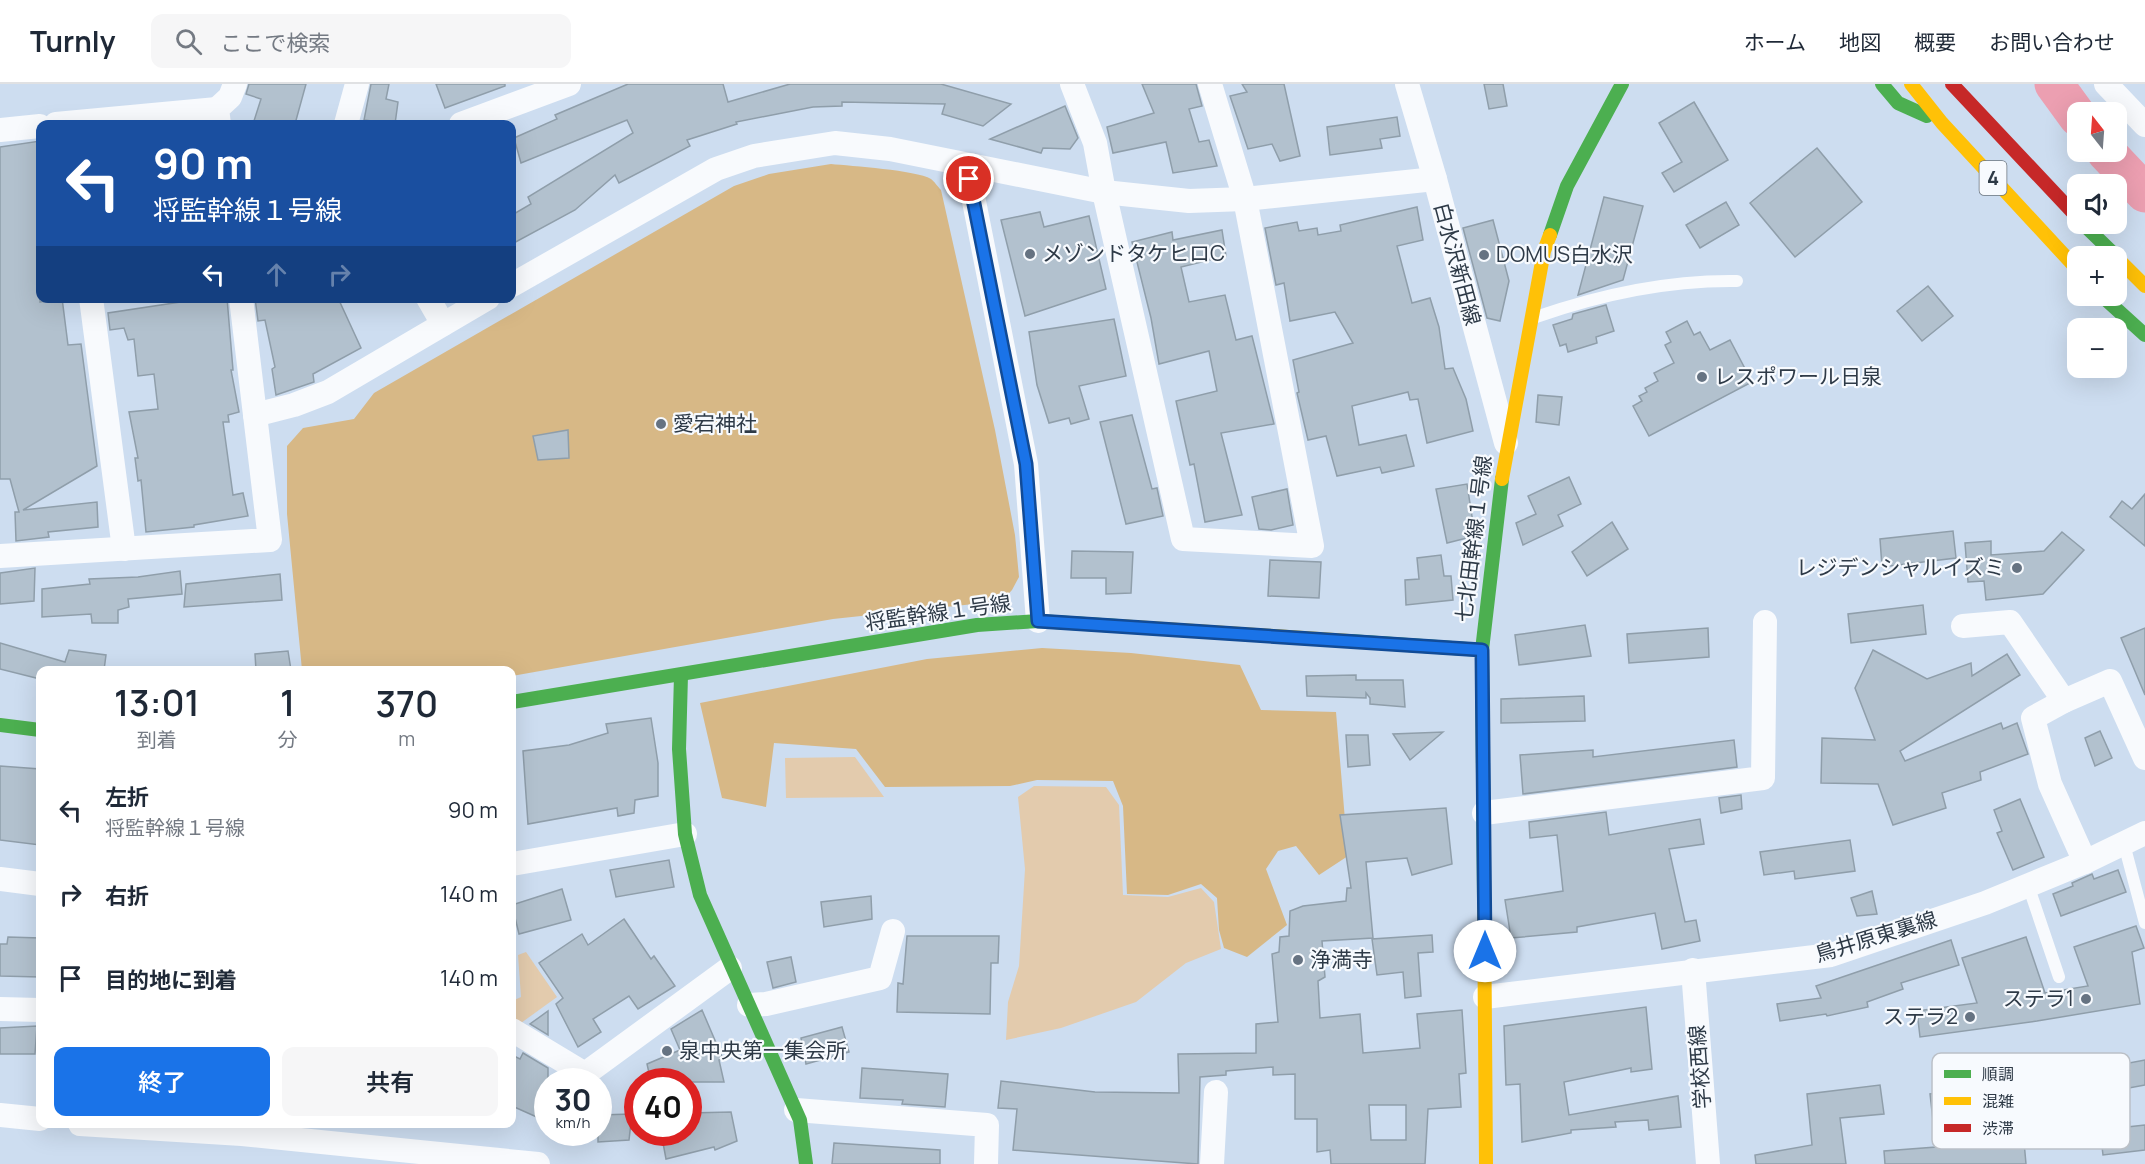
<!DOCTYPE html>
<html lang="ja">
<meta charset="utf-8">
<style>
:root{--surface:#fff;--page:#f6f6f7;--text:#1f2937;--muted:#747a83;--line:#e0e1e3;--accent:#1a73e8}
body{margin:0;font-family:Manrope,"Noto Sans JP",sans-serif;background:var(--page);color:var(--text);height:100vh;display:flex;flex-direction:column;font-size:22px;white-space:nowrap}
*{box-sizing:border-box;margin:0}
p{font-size:20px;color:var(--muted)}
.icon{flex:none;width:33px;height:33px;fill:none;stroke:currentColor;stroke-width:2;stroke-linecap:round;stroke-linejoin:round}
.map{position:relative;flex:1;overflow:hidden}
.details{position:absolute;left:36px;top:582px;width:480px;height:462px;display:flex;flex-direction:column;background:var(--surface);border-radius:12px;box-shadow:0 6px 24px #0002}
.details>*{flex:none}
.top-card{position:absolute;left:36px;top:36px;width:480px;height:183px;border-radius:12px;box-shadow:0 6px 24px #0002;background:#1a4fa0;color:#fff;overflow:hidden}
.needle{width:39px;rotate:343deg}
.buttons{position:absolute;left:2067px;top:18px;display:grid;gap:12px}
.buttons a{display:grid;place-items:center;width:60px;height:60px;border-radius:12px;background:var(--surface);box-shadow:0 6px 24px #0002;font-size:30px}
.speed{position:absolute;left:534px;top:984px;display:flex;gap:12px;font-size:30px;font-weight:700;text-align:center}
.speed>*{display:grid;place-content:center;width:78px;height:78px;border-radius:50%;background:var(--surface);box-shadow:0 6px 24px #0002;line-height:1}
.speed small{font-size:15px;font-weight:400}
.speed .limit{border:9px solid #d22;background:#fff;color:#111}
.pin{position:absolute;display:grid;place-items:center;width:51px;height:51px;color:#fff;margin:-26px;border:3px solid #fff;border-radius:50%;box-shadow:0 2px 6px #0007}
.me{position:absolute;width:66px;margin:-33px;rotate:0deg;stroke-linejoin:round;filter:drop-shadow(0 0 4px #0008)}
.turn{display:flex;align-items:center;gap:21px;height:126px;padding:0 18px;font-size:27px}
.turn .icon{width:78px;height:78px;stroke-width:2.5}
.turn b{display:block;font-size:42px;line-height:51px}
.lanes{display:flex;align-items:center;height:57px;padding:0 18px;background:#0003;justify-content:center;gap:30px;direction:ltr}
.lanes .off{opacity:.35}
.eta{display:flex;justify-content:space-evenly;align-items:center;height:102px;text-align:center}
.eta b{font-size:36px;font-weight:600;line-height:42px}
.action{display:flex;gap:12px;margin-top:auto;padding:12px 18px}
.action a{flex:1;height:69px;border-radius:12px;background:var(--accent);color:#fff;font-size:24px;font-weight:600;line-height:69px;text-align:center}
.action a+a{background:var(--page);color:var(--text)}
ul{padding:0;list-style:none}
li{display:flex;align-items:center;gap:18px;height:84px;padding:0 18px}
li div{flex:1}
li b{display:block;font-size:22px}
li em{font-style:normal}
header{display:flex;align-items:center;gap:36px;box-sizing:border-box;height:84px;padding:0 30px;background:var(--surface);border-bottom:2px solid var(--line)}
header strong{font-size:28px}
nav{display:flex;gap:33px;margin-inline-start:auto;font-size:21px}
.search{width:420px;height:54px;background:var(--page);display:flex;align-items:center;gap:15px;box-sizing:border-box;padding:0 21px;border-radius:12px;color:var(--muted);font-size:22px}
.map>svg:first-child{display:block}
.green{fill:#e3cbad}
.forest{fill:#d7b886}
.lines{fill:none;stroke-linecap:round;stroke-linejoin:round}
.river{stroke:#ec9fb1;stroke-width:39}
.building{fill:#b2c1ce;stroke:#8f9eaa;stroke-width:1.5;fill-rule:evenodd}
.lane{stroke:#f8fafd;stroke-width:12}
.street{stroke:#f8fafd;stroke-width:24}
.fast{stroke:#4caf50;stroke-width:14}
.slow{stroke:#ffc107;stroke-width:14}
.jam{stroke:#c62828;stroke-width:14}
.route-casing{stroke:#114b97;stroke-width:15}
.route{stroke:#1a73e8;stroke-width:10}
.poi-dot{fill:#667382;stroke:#f7fafe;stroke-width:2}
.labels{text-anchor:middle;stroke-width:4.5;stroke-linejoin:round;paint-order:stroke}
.shield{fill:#f7fafe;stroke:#6a747e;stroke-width:1.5}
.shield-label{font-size:20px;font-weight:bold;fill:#2e3a47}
.poi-label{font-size:21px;fill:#2e3a47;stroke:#f7fafe;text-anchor:start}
.street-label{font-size:21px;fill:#2e3a47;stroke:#f7fafe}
.key{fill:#f7fafe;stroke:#bbc0c7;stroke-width:1.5}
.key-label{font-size:16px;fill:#2e3a47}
</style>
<header>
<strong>Turnly</strong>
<div class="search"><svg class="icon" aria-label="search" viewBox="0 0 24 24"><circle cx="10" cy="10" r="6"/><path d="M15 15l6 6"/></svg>ここで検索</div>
<nav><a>ホーム</a><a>地図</a><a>概要</a><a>お問い合わせ</a></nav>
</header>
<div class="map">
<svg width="2145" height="1080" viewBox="0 0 2145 1080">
<rect width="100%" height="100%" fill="#cdddf0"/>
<g class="green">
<path d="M855,673L884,713L786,714L785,674Z"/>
<path d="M1034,702L1106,703L1119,721L1123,811L1168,813L1201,804L1214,818L1221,865L1186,879L1136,918L1061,944L1006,956L1008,918L1019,882L1025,785L1018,713Z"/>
<path d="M526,868L557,913L521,939L512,935V917L521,913L518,871Z"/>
</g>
<g class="forest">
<path d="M831,80C851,82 916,86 931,95C934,97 938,103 941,106L995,346L1015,451L1019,493L1012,506L1002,517L833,535L512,592V586H302L287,430V362L303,344L354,335L374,309L734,102L769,90Z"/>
<path d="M1042,564L1131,569L1240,581L1261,626L1336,628L1348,772L1319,791L1296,762L1278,767L1266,785L1287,841L1247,873L1224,864L1219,846L1217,814L1201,800L1168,811L1127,810L1123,722L1113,697L1037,696L1010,702L885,703L856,665L774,659L766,723L722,714L700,619L927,575Z"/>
</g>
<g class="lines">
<g class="river">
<path d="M2054,0L2078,33"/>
<path d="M2106,68L2145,109"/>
</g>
</g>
<g class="building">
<path d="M249,0H306L295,40H253L261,15L246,10Z"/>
<path d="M371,0H389L386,15L398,18L395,40L364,36Z"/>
<path d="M436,0H505V2L445,24Z"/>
<path d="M628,0H723L728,18L790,0H941L1011,20L983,42L942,30L945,20L842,18V22L813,23L736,38L737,40L687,56L690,62L619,99L615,91L575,126L512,160V131L531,120L528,113L633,49L627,36L521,79L514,54L557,35L555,31Z"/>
<path d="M1142,0H1196L1202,22L1189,25L1199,58L1209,56L1217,82L1173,89L1166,58L1113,69L1107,43L1154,29Z"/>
<path d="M1242,0H1284L1300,72L1280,77L1272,60L1248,65L1230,12L1247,8Z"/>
<path d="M1484,0H1503L1507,22L1489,25Z"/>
<path d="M1694,18L1728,76L1674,108L1662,89L1682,78L1659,39Z"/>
<path d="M1065,22L1078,54L1070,65L1043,64L1041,69L990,55Z"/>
<path d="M1397,33L1400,52L1380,55L1382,64L1330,71L1327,43Z"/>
<path d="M40,57V218L62,214L68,261L81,260L97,382L23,426L97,418L98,443L48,448L49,453L16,457L15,428H19L10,395H0V63Z"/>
<path d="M1817,64L1862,118L1795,173L1750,119Z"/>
<path d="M1604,113L1643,122L1623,196L1578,211Z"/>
<path d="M1726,118L1739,141L1700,164L1686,141Z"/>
<path d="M1417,123L1423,156L1397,162L1412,219L1430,214L1439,243L1445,285L1453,284L1466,315L1473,347L1427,359L1418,315L1410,316L1408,308L1352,322L1359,361L1406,351L1414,382L1382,389L1380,383L1337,392L1326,352L1308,356L1297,309L1299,308L1293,276L1353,259L1335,228L1290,237L1284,199L1276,201L1265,144L1297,138L1299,147L1317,144L1318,151L1341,147L1340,141Z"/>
<path d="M1040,128L1044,143L1089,132L1106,205L1025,232L1001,136Z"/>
<path d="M1493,136L1509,197L1500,237L1487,234L1463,144Z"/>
<path d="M1222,146L1226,172L1181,183L1189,218L1225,211L1236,256L1252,252L1274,340L1221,349L1242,431L1205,438L1194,380L1190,381L1176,317L1217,307L1209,267L1159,280L1151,234L1132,158L1172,148L1173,156Z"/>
<path d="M1928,202L1953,232L1922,257L1897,227Z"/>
<path d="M207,214H227L233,286H231L239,328L228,331L229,338H223L233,411L243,409L248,432L194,441V443L146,448L141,396L138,397L135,374H138L129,328L158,325L154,290L138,292L134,255L128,256L124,244L110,246L108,229Z"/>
<path d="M255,214H338L361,264L313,290L314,298L276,311L272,285L275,283L265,236L258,237Z"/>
<path d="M1606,221L1614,247L1596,253L1597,259L1568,268L1566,260L1560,262L1553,241L1572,235L1573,230Z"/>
<path d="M1114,235L1126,292L1079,302L1089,335L1071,340L1069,334L1049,339L1037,301L1029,248Z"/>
<path d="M1687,237L1694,251L1700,248L1710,266L1730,256L1752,298L1649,352L1633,322L1642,317L1639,312L1647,308L1645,304L1658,297L1654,289L1674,279L1665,261L1671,258L1666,248Z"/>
<path d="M1538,311L1562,313L1559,341L1536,338Z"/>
<path d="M1132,331L1152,405L1157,404L1163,432L1126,440L1100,338Z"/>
<path d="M568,346L569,374L538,376L533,352Z"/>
<path d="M1569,393L1581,420L1558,431L1563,442L1523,461L1516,439L1536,430L1528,412Z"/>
<path d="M1467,400L1475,452L1447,459L1436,405Z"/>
<path d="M1287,405L1293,441L1271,446L1259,445L1252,413Z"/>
<path d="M2145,410V462L2110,433L2122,417L2132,425Z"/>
<path d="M1612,438L1628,465L1587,492L1572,468Z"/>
<path d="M1953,447L1956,474L1882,483L1880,455Z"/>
<path d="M2062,448L2084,466L2043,510L1986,516L1984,497L1968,498L1965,459L1991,457V471L2044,467Z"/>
<path d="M1072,467L1133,468L1131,509L1106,510V494H1071Z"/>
<path d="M1441,471L1444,492H1451L1453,516L1406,521L1405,496L1419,495L1417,474Z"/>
<path d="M1270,476L1321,478L1319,514L1268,512Z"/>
<path d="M35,484L34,517L0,520V489Z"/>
<path d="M180,487L182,510L128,515L129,523L118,526V539H92L91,530L42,533V505L90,500L89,495L138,493Z"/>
<path d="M280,490L282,516L184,523L186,500Z"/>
<path d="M1923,521L1926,550L1851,559L1848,530Z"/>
<path d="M1585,541L1591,572L1519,581L1515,551Z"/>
<path d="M1708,544L1709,573L1629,579L1627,550Z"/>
<path d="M2145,544V611L2121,554Z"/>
<path d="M0,559L65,578L69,566L106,571L104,586H40V595L0,585Z"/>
<path d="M1873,566L1927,595L1971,579L1972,592L2007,570L2020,591L1900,667L1905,677L2001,639L2003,645L2017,639L2028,670L1980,688L1981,696L1942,709L1946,724L1893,741L1878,700L1821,699L1822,654L1875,656L1855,604Z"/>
<path d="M288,567L291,586H256L255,570Z"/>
<path d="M1356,591V596H1403L1405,623L1370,620V614L1366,609V614L1307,612L1306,592Z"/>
<path d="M1584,612L1585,637L1501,639V615Z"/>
<path d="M651,634L658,679V712L635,716L634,729L618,732L617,724L528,740L523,667L569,661L608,649L606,640Z"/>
<path d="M2100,647L2112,674L2095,682L2085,654Z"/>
<path d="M1443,648L1410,676L1393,650Z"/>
<path d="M1346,651H1368L1370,681L1348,683Z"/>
<path d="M1734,656L1737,683L1523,710L1520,671L1593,666V673Z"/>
<path d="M0,682L40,685V761L0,756Z"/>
<path d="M1741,711L1742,725L1721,729L1719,714Z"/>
<path d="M2020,715L2044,773L2013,786L1997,749L2002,747L1994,726Z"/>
<path d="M1446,724L1452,780L1412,791L1407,774L1366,778L1373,854L1322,857L1325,893L1318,897L1320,934L1360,930L1363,969L1420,964L1417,930L1462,926L1466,989L1459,990L1461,1023L1428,1025L1425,1080H1331L1330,1066L1317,1068V1035H1295V990L1273,991V983L1226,987V991L1200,993L1198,1080L1013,1066L1017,1025L998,1024L1001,997L1095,1008L1179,1009L1178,970L1256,969V940L1278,938L1272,870L1279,868L1280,853L1289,852L1290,827L1303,822L1346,817L1347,804H1351L1340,731ZM1369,1021H1406V1056H1371Z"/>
<path d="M1606,728L1609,751L1700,735L1704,760L1669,765L1685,838L1696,836L1700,857L1662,865L1655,829L1577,843V848L1511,854L1505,816L1563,807L1557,751L1530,754L1529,738Z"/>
<path d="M1850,756L1855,787L1795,795L1794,787L1764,791L1760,768Z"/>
<path d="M669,776L674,803L616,813L610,786Z"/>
<path d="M2118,786L2126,808L2061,832L2053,810L2073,802L2072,799L2092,790L2094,795Z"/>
<path d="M562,805L571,836L519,850L512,821Z"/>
<path d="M1872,807L1877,830L1857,832L1851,814Z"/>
<path d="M871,812L872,835L824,843L821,818Z"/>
<path d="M624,835L651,875L654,872L675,902L638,925L629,912L593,935L601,948L578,963L556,920L563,914L539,879L582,850L588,861Z"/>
<path d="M2136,842L2144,864L2132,868L2140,920L2037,937L1920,953L1917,927L1977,919L1962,874L2026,853L2045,909L2088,902L2074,863Z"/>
<path d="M1432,851L1433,868L1418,869L1421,912L1405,914L1403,888L1377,891L1372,855Z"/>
<path d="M907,852H999L998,879H991L990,930L897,928L898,899L903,900Z"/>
<path d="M8,853L40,854V893L0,892V860H7Z"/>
<path d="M1951,856L1959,881L1901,899L1903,905L1867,918L1868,923L1827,932L1826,930L1780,937L1777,920L1821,914L1816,902Z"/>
<path d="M791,873L796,898L773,904L767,878Z"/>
<path d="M1646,923L1652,985L1631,988V984L1564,998L1569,1031L1678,1012L1681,1043L1649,1046L1648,1036L1615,1038L1616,1043L1571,1046V1049L1522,1058L1520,1000L1506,1001L1504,942Z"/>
<path d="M702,926L723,975L719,976L724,998H651L647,980L680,966L671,945Z"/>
<path d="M548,927V951L530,940Z"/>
<path d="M37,942L35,970H0V944Z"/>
<path d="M842,943L849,968L806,980L801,954Z"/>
<path d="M523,969L548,984V1038L512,1022V971L520,975Z"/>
<path d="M2145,976V1001L2021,1024L2026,1080H1885L1884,1067L1936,1063L1930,1010L2044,995Z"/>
<path d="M862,984L948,990L945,1023L902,1020L903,1016L860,1014Z"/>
<path d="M1880,1001L1884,1030L1840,1034L1846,1080H1756L1755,1071L1812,1061L1807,1010Z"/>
<path d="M731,1028L737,1057L715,1066L714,1063L666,1075L661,1048H688V1029Z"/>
<path d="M632,1030L629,1056L598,1058V1031Z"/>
<path d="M2145,1041V1066L2103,1071L2100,1046Z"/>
<path d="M834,1059L940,1066V1080H832Z"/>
</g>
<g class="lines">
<g class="lane">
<path d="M1536,233C1599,211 1670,196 1737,197"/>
<path d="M2124,760L2145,839"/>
<path d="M2028,801L2059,893"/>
</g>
<g class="street">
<path d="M1072,0L1095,59L1104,108L1183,455L1312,462L1245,115L1210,0"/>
<path d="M1407,0L1435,95L1506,359"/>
<path d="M2106,0L2145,41"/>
<path d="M56,40L217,25"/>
<path d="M219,40L217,25L230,13L235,0"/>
<path d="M346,40L357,0"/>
<path d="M461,40L569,0"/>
<path d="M0,46L40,42"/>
<path d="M967,82L1026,380L1038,537"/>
<path d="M512,201L716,85L754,72L835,59L890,65L1104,108L1189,117L1245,115L1435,95"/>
<path d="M91,214L124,465"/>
<path d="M428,214L443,240"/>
<path d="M255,331L294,321L328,308L488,214"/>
<path d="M0,472L270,456L241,214"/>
<path d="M1963,542L2010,538L2064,617L2110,597L2145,674"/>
<path d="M2064,617L2033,634L2050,700L2085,778"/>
<path d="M1484,729L1763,694L1765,538"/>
<path d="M512,780L685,750"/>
<path d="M0,795L40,800"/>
<path d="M1693,886L1708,1080"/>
<path d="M1485,913L1831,871L1985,819L2085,778L2145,749"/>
<path d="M749,921L766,920L880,894L893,847"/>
<path d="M0,925L40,926"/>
<path d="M512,946L585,990L730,884"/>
<path d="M796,1026L987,1041L986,1080"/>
<path d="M0,1031L40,1035"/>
<path d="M80,1040L242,1050L538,1080"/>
<path d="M1212,1080L1216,1008"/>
</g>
<g class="fast">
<path d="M1882,0L1898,19L1927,32"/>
<path d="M2083,140L2116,172"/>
<path d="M1550,151L1567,102L1622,0"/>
<path d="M2102,212L2145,251"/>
<path d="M1349,557L1482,566"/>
<path d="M681,591L679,665L685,750L700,811L800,1036L806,1080"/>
<path d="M512,618L977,541L1038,537L1118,542"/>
<path d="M0,641L40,646"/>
<path d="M1484,814L1482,566L1502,395"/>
</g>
<g class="slow">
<path d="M1911,0L1942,39L2078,186"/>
<path d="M2116,173L2145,202"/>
<path d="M1502,395L1544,167L1550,151"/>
<path d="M1118,542L1349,557"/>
<path d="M1484,814L1486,1080"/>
</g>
<path class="jam" d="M1952,0L2078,134"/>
</g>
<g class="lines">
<defs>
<path id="route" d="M969,95L1026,380L1038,537L1482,566L1485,867"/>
</defs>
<use href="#route" class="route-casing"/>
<use href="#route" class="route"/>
</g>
<g class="poi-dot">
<circle cx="1030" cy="170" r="6"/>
<circle cx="1484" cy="171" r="6"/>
<circle cx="1702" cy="293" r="6"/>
<circle cx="661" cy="340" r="6"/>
<circle cx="2017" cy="484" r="6"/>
<circle cx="1298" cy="876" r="6"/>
<circle cx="2086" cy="915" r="6"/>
<circle cx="1970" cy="933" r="6"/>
<circle cx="667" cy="967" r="6"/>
</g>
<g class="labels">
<rect class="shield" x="1979.5" y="77" width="27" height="34" rx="4.5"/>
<g class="shield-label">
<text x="1993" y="101">4</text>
</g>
<g class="poi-label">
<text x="1042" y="177">メゾンドタケヒロC</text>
<text x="1496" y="178">DOMUS白水沢</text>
<text x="1714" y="300">レスポワール日泉</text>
<text x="673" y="347">愛宕神社</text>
<text x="2005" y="491" text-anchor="end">レジデンシャルイズミ</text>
<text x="1310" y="883">浄満寺</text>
<text x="2074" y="922" text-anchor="end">ステラ1</text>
<text x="1958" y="940" text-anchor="end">ステラ2</text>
<text x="679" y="974">泉中央第一集会所</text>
</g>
<g class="street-label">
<text transform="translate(1457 180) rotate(75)" y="7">白水沢新田線</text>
<text transform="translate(1474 455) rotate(-83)" y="7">七北田幹線１号線</text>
<text transform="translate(938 529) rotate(-8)" y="7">将監幹線１号線</text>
<text transform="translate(1876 853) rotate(-17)" y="7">鳥井原東裏線</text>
<text transform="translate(1700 983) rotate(-94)" y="7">学校西線</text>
</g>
</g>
<rect x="1932" y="969" width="198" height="96" rx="9" class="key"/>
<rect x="1944" y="986" width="27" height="8" fill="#4caf50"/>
<rect x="1944" y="1013" width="27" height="8" fill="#ffc107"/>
<rect x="1944" y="1040" width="27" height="8" fill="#c62828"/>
<g class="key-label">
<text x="1982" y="996">順調</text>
<text x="1982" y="1023">混雑</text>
<text x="1982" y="1050">渋滞</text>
</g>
</svg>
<div class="buttons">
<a><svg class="needle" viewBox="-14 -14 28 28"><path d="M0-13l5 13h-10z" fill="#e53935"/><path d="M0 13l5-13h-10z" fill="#747a83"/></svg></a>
<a><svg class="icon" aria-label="sound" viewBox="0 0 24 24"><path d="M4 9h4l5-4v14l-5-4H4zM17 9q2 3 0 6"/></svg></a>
<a>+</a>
<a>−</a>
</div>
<div class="speed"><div>30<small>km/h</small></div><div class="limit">40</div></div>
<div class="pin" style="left:969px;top:95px;background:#d93025"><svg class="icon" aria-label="arrive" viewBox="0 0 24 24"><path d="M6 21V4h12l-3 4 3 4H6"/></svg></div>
<svg class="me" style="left:1485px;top:867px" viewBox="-20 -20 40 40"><circle r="19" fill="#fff"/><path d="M0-13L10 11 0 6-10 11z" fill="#1a73e8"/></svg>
<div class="top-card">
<div class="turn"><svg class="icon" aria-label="left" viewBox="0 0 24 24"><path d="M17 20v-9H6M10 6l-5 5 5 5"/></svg><div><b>90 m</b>将監幹線１号線</div></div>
<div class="lanes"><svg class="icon" aria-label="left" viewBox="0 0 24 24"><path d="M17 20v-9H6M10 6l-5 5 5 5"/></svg><svg class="icon off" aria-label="ahead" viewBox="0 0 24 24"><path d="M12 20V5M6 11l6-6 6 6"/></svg><svg class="icon off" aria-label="right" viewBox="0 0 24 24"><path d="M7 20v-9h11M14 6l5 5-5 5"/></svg></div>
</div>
<section class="details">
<div class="eta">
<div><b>13:01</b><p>到着</p></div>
<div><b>1</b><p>分</p></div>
<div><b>370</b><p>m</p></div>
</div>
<ul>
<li><svg class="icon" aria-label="left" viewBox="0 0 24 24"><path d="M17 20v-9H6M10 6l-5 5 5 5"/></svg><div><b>左折</b><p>将監幹線１号線</p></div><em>90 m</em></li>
<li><svg class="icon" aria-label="right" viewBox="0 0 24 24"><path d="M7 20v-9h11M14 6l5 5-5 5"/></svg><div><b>右折</b></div><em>140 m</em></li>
<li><svg class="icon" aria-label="arrive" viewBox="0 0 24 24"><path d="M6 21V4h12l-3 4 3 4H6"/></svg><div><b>目的地に到着</b></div><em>140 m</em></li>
</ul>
<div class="action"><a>終了</a><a>共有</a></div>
</section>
</div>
